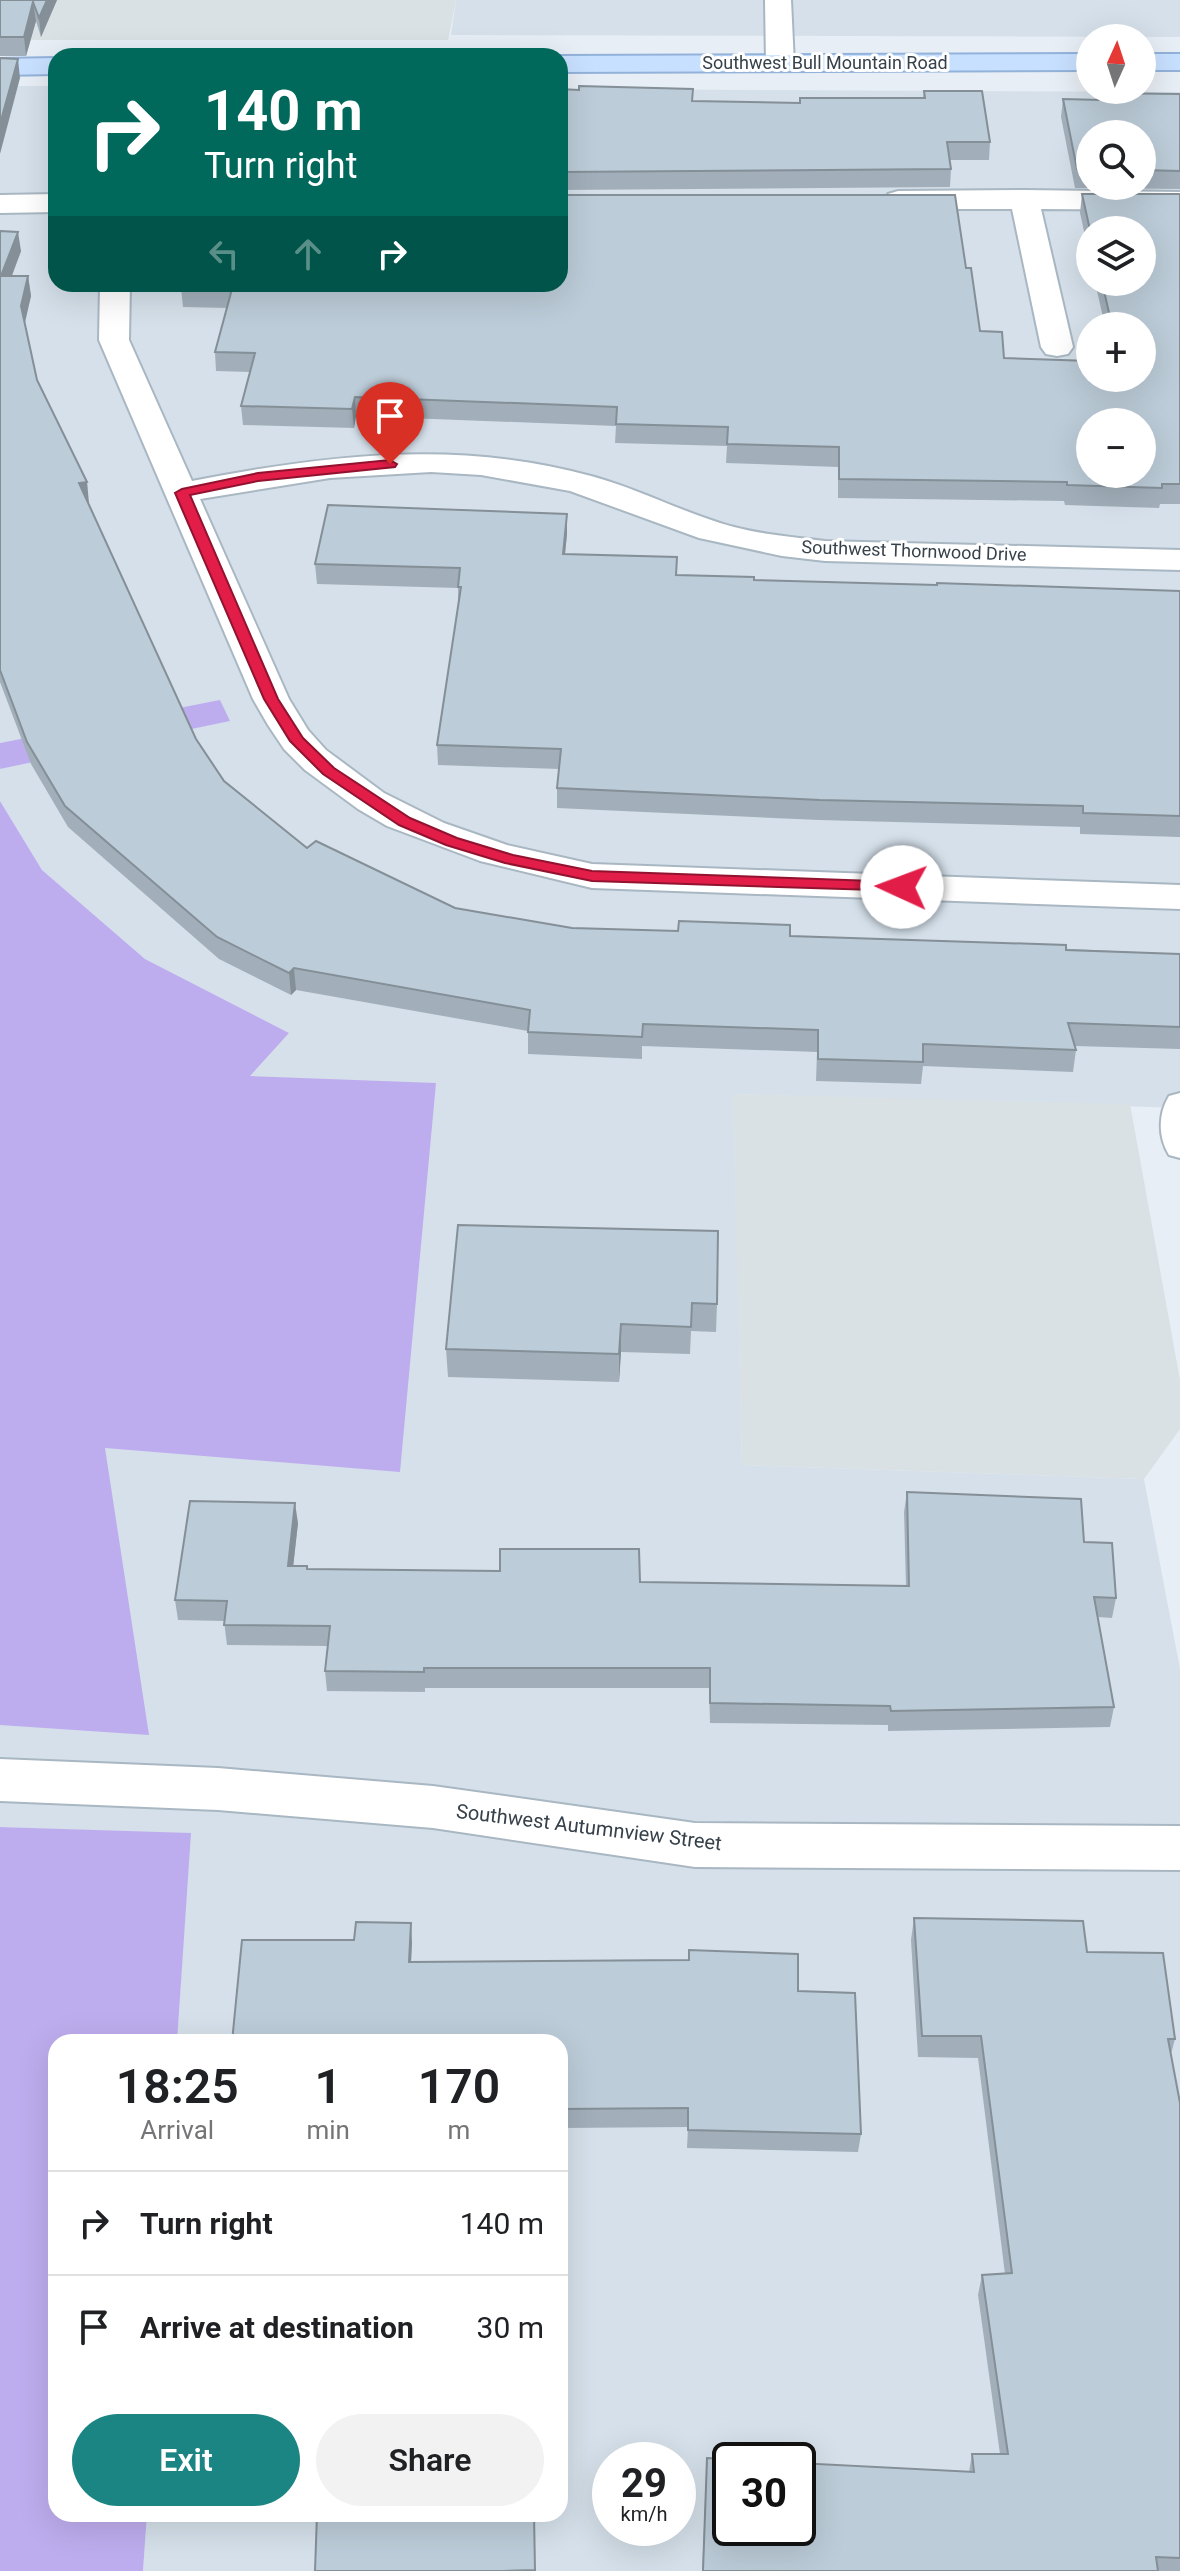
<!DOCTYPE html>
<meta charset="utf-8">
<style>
:root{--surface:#fff;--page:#f2f2f2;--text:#202124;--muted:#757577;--line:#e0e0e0;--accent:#1b8583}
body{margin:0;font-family:Roboto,sans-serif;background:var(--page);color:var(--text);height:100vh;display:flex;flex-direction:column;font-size:30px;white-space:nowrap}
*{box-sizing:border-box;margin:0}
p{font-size:26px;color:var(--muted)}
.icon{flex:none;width:44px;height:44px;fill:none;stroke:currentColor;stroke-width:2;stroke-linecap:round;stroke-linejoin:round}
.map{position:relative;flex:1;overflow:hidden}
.drawer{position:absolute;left:48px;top:2034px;width:520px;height:488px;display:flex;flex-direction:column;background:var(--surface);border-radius:24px;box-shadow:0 8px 32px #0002}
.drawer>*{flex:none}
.hud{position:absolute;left:48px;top:48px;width:520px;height:244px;border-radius:24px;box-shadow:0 8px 32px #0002;background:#00695c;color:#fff;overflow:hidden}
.needle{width:52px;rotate:3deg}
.tools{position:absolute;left:1076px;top:24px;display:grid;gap:16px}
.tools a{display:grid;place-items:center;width:80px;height:80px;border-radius:50%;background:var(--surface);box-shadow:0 8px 32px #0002;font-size:40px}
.speed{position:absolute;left:592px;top:2442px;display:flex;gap:16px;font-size:40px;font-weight:700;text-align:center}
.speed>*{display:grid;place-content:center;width:104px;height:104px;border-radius:50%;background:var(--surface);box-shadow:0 8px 32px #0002;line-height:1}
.speed small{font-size:20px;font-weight:400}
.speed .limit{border:4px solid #111;border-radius:12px;background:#fff;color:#111}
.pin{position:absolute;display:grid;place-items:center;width:68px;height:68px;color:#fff;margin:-82px -34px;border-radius:50% 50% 50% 0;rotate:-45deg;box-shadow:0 0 8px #0007}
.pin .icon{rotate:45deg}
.me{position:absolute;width:88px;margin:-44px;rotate:272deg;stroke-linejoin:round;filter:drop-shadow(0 0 6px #0008)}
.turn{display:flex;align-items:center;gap:28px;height:168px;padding:0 24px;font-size:36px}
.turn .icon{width:104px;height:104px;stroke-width:2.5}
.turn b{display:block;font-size:56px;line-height:68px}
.lanes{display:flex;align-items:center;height:76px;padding:0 24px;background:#0003;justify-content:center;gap:40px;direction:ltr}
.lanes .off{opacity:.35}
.eta{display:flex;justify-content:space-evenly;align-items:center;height:136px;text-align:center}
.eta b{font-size:48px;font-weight:600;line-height:56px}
.action{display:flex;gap:16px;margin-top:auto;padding:16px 24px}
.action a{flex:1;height:92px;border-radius:48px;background:var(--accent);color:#fff;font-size:32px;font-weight:600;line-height:92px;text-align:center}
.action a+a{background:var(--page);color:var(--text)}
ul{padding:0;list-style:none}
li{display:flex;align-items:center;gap:24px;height:104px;padding:0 24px;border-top:2px solid var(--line)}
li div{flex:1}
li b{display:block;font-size:30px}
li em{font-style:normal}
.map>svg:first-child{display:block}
.residential{fill:#d5e0ea;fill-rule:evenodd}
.industrial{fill:#d9e1e5}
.green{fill:#beadee}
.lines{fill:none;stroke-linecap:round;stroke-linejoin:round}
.lane-casing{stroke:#a9b7c2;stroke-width:4}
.street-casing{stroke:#a9b7c2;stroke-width:4}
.secondary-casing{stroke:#93b2da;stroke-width:4}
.lane{fill:#fff;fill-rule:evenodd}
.street{fill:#fff;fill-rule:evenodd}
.secondary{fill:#c8e0ff;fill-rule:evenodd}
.wall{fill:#a2afba;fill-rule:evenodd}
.shaded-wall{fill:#848f97}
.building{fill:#bcccd8;stroke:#848f97;stroke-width:2;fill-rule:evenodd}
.route{fill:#e11d48;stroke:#92132f;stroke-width:2}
.labels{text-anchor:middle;stroke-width:6;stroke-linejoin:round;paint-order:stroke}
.far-street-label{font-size:18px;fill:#36414a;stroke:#fff}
.street-label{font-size:20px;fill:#36414a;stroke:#fff}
</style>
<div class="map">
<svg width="1180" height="2571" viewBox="0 0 1180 2571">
<rect width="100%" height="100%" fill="#e8eef5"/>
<g class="residential">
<path d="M456,0H1180V37L451,35Z"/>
<path d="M0,86H56V284H560V89L1180,92V1108L734,1094L742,1465L1144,1479L1180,1669V2571H143L147,2514H560V2042H177L190,1834L0,1827V1067L289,1033L145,959L42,870L0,801V769L229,721L220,701L0,743ZM1090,134H1142V186H1090ZM1090,230H1142V282H1090ZM1090,326H1142V378H1090ZM1090,422H1142V474H1090ZM610,2460H678V2528H610ZM730,2460H798V2528H730Z"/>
</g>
<g class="industrial">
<path d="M0,0H456L448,40H0Z"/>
<path d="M733,1094L1130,1104L1180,1380V1429L1144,1479L742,1465Z"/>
</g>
<g class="green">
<path d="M220,700L230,721L0,769V743Z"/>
<path d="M0,801L42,870L145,959L289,1033L250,1076L436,1083L400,1472L105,1448L149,1735L0,1725Z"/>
<path d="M0,1827L191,1833L177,2042H56V2514H147L143,2571H0Z"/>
</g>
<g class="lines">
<defs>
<path id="lane" d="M1180,1093V1158L1169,1155C1158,1137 1158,1114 1169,1096Z"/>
<g id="street">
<path d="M765,0H791L794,64L790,70H770L766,64Z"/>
<path d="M1024,190L1180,192V210L1041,209L1073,347L1068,354L1057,356L1046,354L1041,347L1012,209H898L888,206L884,200L888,194L898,191Z"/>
<path d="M56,194V212L0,213V195Z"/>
<path d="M100,284H130L129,340L192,481C325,455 458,439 591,476C640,489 685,514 734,527C764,535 795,537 825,541L1180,550V570L825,561L782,556L699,538L570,491L481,475L431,472L330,478L200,499L289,699L308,730L326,750L384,793L444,823L507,845L592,864L1180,885V909L592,888L480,861L387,826L358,809L305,770L284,749L268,725L253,699L99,340Z"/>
<path d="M0,1759L218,1768L433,1786L695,1823L1180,1826V1870L695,1867L433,1828L218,1810L0,1801Z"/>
</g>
<g id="secondary">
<path d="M1090,54V70L560,72L559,56Z"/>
<rect x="1142" y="54" width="38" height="16"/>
<path d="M56,58V74L0,75V59Z"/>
</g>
</defs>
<use href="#lane" class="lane-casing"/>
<use href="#street" class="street-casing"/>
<use href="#secondary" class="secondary-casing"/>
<use href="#lane" class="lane"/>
<use href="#street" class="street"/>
<use href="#secondary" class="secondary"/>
</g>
<g class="wall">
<path d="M0,0H57L41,37L36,21L26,56H0Z"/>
<path d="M560,89L692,101L800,103V98H923L924,91L990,142L989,160H950L951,169L950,187L560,190Z"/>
<path d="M1101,93L1180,94V189L1075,188L1061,117L1063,99H1100ZM1090,134H1142V186H1090Z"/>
<path d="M1082,194H1180V504H1160L1159,508L1065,505L1064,501L838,498V467L726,463L727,446L615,443L616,426L356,416L354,428L243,425L241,406L250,372L216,371L215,352L227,308L183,307L181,288L966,268L980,331L1004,358L1142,378V326H1105L1095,282H1142L1090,230V258L1080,213Z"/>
<path d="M0,231L21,251L12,276H28L31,296L24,323L37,380L87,482L88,503L196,739L224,781L307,848L455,908L572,928L790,936L1180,954V1049L1075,1046L1076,1050L1073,1072L923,1066L921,1084L816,1081L817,1052L642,1046V1059L528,1054V1031L296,990L291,995L219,959L68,827L31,764L0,682Z"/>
<path d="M567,514V534L565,554L677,575L754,580L1180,591V837L1080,834V827L819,820L557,808V788L559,769L438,765L437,745L458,605V588L317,584L315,564Z"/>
<path d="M458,1225L717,1304L716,1332L691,1331L690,1354L621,1352L619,1382L448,1377L446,1349Z"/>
<path d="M907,1492L1084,1542L1116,1598L1112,1618L1098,1617L1114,1707L1110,1727L888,1731V1725L710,1723L709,1688H425V1692L327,1691L325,1671L328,1646L227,1645L224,1621L178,1620L175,1600L298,1523L293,1566L307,1569L640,1582L906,1586L904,1512Z"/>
<path d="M914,1918L1087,1952L1175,2039L1171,2054L1180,2103V2571H702L707,2458L969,2472L972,2454H1000L978,2295L982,2275L1005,2274L978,2058L918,2057L911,1940Z"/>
<path d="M412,1942L411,1962L798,1991L861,2134L858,2152L687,2148L688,2127L560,2128V2042H232Z"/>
</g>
<g class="shaded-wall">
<path d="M47,0H57L41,37L39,18Z"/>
<path d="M33,2L36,21L26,56L24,37Z"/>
<path d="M18,59L20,78L0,154V124Z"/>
<path d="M18,232L21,251L4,296L1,276Z"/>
<path d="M28,276L31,296L24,327L21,306Z"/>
<path d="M355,397L356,416L354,428L352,409Z"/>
<path d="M87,482L89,503L82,504L79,483Z"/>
<path d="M567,514V534L563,573V554Z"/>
<path d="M294,968L296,990L291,995L289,973Z"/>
<path d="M621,1324V1352L619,1382V1354Z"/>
<path d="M295,1503L298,1523L291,1586L288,1566Z"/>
<path d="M411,1923L412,1942L410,1981L409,1962Z"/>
</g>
<g class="building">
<path d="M0,0H47L39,18L33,2L24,37H0Z"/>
<path d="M0,58L18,59L0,124Z"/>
<path d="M579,86L693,89L692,101L800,103V98H925L924,91H982L990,142H947L951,169L560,172V89L579,90Z"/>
<path d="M1101,93L1180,94V171L1142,170V134H1090V169H1077L1063,99L1102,100Z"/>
<path d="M1082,194H1180V484H1162V488L1067,485V482L839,479V447L727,444L728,427L616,424L617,407L355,397L352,409L241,406L255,353L215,352L232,289L181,288L182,284H560V195H955L966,268H971L980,331L1002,332L1004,358L1090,361V378H1142V326H1112L1102,282H1142V230H1090ZM1090,422H1142V474H1090Z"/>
<path d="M0,231L18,232L1,276H28L21,306L37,380L87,482L79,483L196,739L224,781L307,848L316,841L455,908L572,928L678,931L679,921L790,925V936L1066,945V950L1180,954V1027L1068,1023L1076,1050L923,1044V1062L818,1059V1030L643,1024L642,1037L528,1032L530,1010L294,968L289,973L217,937L65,806L27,742L0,670Z"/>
<path d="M328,505L567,514L563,554L677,557L676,575L754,577V580L937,585V583L1180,591V816L1083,813V806L820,800L557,788L561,749L437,745L461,587H458L460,568L315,564Z"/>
<path d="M458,1225L718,1231L717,1304L692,1303L691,1327L621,1324L619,1354L446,1349Z"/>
<path d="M907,1492L1081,1499L1084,1542L1112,1543L1116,1598L1094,1597L1114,1707L891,1711L890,1706L710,1703V1668H424V1672L325,1671L330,1626L224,1625L227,1601L175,1600L190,1501L295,1503L288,1566H307V1569L500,1571V1549H639L640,1582L909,1586Z"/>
<path d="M914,1918L1083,1921L1087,1952L1163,1953L1175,2039H1168L1180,2103V2558L1156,2557L1158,2571H703L707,2458L744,2460H730V2528H798V2463L974,2472L972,2454H1008L982,2275L1012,2273L981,2036H922Z"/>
<path d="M356,1922L411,1923L409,1962L689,1960V1950L798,1954V1991L855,1993L861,2134L688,2130V2108L560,2109V2042H232L242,1940H354Z"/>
<path d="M317,2514H534L535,2570L503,2571H315Z"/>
</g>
<path class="route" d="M390,460L397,464L395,467L258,481L190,495L278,699L303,738L334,768L410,818L457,838L513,855L592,871L902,882L907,883V891L592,881L505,863L446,845L399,825L323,774L290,741L264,699L175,493L182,489L258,473Z"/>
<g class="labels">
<g class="far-street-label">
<text x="825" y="69">Southwest Bull Mountain Road</text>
<text transform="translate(914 551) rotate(2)" y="6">Southwest Thornwood Drive</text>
</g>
<g class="street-label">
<text transform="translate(589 1827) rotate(7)" y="7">Southwest Autumnview Street</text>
</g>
</g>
</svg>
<div class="tools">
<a><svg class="needle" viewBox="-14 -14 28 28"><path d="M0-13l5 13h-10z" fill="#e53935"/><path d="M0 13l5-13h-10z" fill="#757577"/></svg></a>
<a><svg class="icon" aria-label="search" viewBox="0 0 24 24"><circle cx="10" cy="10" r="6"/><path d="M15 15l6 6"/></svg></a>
<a><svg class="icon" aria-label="layers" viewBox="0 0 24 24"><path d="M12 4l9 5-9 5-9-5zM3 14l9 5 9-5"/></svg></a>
<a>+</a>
<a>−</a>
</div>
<div class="speed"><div>29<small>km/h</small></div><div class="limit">30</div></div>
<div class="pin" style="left:390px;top:464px;background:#d93025"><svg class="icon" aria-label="arrive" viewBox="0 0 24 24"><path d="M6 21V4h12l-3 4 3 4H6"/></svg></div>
<svg class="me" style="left:902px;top:887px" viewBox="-20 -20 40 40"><circle r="19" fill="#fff"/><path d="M0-13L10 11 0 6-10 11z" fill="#e11d48"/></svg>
<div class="hud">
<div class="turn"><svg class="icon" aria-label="right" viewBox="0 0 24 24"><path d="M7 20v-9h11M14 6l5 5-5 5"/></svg><div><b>140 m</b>Turn right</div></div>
<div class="lanes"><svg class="icon off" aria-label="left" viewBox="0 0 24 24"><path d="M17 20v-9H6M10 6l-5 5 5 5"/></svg><svg class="icon off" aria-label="ahead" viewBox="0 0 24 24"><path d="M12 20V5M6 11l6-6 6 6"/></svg><svg class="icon" aria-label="right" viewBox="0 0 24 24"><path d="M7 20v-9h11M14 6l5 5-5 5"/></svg></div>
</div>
<section class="drawer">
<div class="eta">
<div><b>18:25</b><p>Arrival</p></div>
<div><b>1</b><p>min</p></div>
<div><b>170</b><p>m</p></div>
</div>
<ul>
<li><svg class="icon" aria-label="right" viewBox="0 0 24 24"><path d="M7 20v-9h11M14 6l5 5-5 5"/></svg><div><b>Turn right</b></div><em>140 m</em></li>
<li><svg class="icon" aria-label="arrive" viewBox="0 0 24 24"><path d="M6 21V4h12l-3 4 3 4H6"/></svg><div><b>Arrive at destination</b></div><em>30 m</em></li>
</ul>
<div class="action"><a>Exit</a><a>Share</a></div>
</section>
</div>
